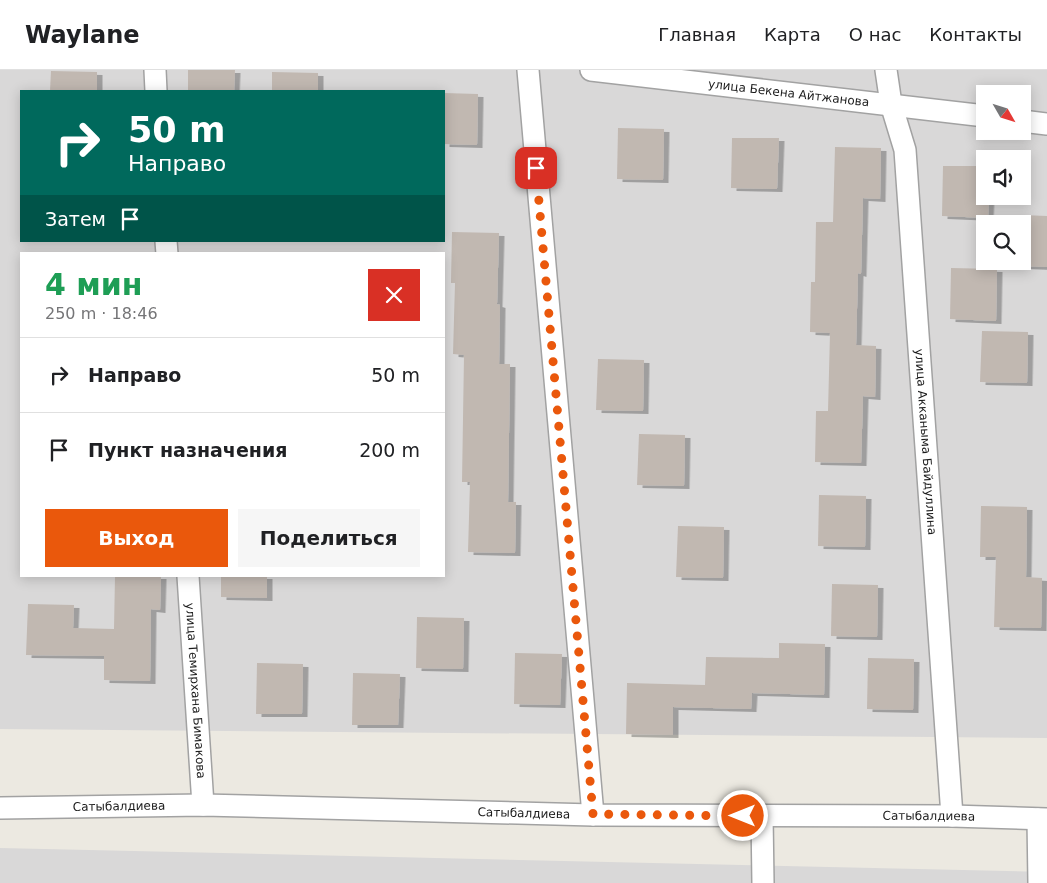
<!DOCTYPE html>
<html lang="ru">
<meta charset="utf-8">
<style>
:root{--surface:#fff;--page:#f6f6f6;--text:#202124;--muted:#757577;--line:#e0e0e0;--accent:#ea580c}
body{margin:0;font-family:"DejaVu Sans",sans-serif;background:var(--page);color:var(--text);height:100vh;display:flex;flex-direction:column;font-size:19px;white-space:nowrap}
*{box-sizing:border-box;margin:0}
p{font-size:16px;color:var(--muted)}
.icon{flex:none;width:28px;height:28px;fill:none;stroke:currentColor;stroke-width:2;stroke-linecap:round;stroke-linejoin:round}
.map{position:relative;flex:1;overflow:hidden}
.sheet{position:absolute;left:20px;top:182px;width:425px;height:325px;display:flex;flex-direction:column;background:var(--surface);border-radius:0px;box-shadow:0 2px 12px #0003}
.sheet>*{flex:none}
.guide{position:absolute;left:20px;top:20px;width:425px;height:152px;border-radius:0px;box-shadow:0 2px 12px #0003;background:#00695c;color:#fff;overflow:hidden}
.needle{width:32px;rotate:129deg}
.buttons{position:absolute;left:976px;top:15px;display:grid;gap:10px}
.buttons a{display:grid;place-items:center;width:55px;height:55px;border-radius:0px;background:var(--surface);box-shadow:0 2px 12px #0003;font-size:25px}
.pin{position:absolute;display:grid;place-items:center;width:42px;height:42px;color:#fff;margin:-21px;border-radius:10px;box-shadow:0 2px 8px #0006}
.me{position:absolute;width:55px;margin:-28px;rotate:270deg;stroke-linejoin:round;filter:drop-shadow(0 0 4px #0008)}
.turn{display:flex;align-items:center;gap:18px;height:105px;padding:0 25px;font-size:22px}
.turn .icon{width:65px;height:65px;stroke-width:2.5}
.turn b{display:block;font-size:35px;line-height:42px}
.then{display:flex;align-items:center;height:48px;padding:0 25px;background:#0003;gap:10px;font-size:19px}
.round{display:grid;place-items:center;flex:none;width:52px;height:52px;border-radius:0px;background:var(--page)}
.headline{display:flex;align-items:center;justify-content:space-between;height:85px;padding:0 25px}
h1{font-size:30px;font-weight:600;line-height:38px;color:#1e9e55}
.action{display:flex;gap:10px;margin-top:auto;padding:10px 25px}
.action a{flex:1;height:58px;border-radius:0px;background:var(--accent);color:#fff;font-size:20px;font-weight:600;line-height:58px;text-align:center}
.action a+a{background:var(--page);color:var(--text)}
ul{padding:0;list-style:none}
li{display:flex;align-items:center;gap:15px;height:75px;padding:0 25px;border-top:1px solid var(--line)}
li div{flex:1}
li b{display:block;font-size:19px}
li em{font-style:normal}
header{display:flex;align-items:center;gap:30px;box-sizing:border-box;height:70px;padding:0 25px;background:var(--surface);border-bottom:1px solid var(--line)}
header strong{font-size:24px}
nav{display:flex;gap:28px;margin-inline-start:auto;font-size:18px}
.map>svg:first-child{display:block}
.residential{fill:#d9d8d8;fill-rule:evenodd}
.building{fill:#c1b8b1;filter:url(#shadow)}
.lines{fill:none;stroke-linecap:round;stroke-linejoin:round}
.street-casing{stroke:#a2a2a2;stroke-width:24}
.street{stroke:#fff;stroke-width:21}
.route{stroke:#ea580c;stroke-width:9;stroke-dasharray:0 16.2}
.labels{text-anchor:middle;stroke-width:4;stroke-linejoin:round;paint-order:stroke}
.street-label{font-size:12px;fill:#1b1b1b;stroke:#fff}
</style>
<header>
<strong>Waylane</strong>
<nav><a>Главная</a><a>Карта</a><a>О нас</a><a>Контакты</a></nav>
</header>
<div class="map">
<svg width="1047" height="813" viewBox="0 0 1047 813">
<defs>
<filter id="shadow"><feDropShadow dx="5.5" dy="3" stdDeviation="0" flood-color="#0004"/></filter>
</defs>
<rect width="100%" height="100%" fill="#ece9e1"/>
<g class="residential">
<path d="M0,0H1047V668L0,659ZM21,21H444V171H21ZM985,24H1022V61H985ZM985,89H1022V126H985ZM985,154H1022V191H985ZM21,184H444V506H21Z"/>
<path d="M0,778L1047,802V813H0Z"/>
</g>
<g class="building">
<path d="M188,0H235L234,21H188Z"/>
<path d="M51,1L97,2V21H50Z"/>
<path d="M272,2L318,3V21H272Z"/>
<path d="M444,23L478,24L477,75L444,74Z"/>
<path d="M618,58L664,59L663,110L617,109Z"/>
<path d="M732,68H779L777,119L731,118Z"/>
<path d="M835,77L881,78L880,129L863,128L861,204L858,203L856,275L876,276L875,327L863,326L861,393L815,392L816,341H828L830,263L810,262L811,212H815L816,152H833Z"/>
<path d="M943,96H985V126H989L988,148L942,146Z"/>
<path d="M1022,145L1047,146V197L1022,196Z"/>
<path d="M452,162L499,163L497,234L500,235L499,294H510L508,432H516L515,483L468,482L470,412H462L464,285L453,284L455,213H451Z"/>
<path d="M951,198L997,199L996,251L950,249Z"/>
<path d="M982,261L1028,262L1027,313L980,312Z"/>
<path d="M598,289L644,290L643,341L596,340Z"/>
<path d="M639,364L685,365L684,416L637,415Z"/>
<path d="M819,425L866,426L865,477L818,476Z"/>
<path d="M981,436L1027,437L1026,507L1042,508L1041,558L994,557L996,487H980Z"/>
<path d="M678,456L724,457L723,508L676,507Z"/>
<path d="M115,506H161L160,540L151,539L150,611L104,610V586L26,585L28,534L74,535L73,558L114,559Z"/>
<path d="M221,506H267V528L221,527Z"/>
<path d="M832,514L878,515L877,567L831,566Z"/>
<path d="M417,547L464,548L463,599L416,598Z"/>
<path d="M779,573L825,574L824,625L752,623L751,639L673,637V665L626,664L627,613L705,615L706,587L779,588Z"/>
<path d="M515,583L562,584L560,635L514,634Z"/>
<path d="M868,588L914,589L913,640L867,639Z"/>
<path d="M257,593L303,594L302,644H256Z"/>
<path d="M353,603L400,604L398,655H352Z"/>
</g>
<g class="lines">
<defs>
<g id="street">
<path d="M155,0L156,21"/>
<path d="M528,0L593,745"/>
<path id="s1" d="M591,0L985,46"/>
<path id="s2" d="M886,0L891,34L905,80L952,746"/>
<path d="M1022,51L1047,54"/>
<path d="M166,171L167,184"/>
<path id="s3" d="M188,506L203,735"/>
<path id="s4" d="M0,738L203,735L593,745L952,746L1047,749"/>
<path d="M762,746L763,813"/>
<path d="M1038,749L1039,813"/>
</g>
</defs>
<use href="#street" class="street-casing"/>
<use href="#street" class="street"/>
</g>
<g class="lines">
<path class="route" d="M536,98L593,744L743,746"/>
</g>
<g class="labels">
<g class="street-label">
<text dy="4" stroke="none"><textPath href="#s1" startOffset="199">улица Бекена Айтжанова</textPath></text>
<text dy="4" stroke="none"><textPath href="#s2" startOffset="375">улица Акканыма Байдуллина</textPath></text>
<text dy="4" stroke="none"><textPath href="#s3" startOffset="115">улица Темирхана Бимакова</textPath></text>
<text dy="4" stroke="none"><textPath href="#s4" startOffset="119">Сатыбалдиева</textPath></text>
<text dy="4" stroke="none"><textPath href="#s4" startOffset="524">Сатыбалдиева</textPath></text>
<text dy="4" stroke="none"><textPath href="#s4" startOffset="929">Сатыбалдиева</textPath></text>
</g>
</g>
</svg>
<div class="buttons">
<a><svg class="needle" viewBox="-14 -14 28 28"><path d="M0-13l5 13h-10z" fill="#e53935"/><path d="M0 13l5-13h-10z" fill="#757577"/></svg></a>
<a><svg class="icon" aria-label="sound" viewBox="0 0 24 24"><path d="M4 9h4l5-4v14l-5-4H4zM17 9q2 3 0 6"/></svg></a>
<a><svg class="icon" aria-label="search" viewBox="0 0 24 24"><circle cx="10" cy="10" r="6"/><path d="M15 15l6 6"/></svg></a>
</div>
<div class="pin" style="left:536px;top:98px;background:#d93025"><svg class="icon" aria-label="arrive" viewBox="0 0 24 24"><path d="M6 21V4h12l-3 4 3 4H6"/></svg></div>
<svg class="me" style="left:743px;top:746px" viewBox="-20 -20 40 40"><circle r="17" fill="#ea580c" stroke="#fff" stroke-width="3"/><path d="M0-11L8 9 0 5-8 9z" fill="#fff"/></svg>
<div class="guide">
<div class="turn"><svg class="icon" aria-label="right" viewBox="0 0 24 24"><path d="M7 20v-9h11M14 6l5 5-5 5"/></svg><div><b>50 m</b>Направо</div></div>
<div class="then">Затем<svg class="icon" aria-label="arrive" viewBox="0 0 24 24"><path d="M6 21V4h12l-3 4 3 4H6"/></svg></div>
</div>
<section class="sheet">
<div class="headline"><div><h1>4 мин</h1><p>250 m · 18:46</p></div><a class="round" style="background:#d93025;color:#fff"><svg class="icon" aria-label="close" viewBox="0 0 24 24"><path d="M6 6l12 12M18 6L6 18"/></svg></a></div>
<ul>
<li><svg class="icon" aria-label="right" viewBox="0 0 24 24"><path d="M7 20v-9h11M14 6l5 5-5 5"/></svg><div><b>Направо</b></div><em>50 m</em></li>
<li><svg class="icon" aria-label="arrive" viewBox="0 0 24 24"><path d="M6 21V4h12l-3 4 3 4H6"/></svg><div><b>Пункт назначения</b></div><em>200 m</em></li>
</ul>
<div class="action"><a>Выход</a><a>Поделиться</a></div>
</section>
</div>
